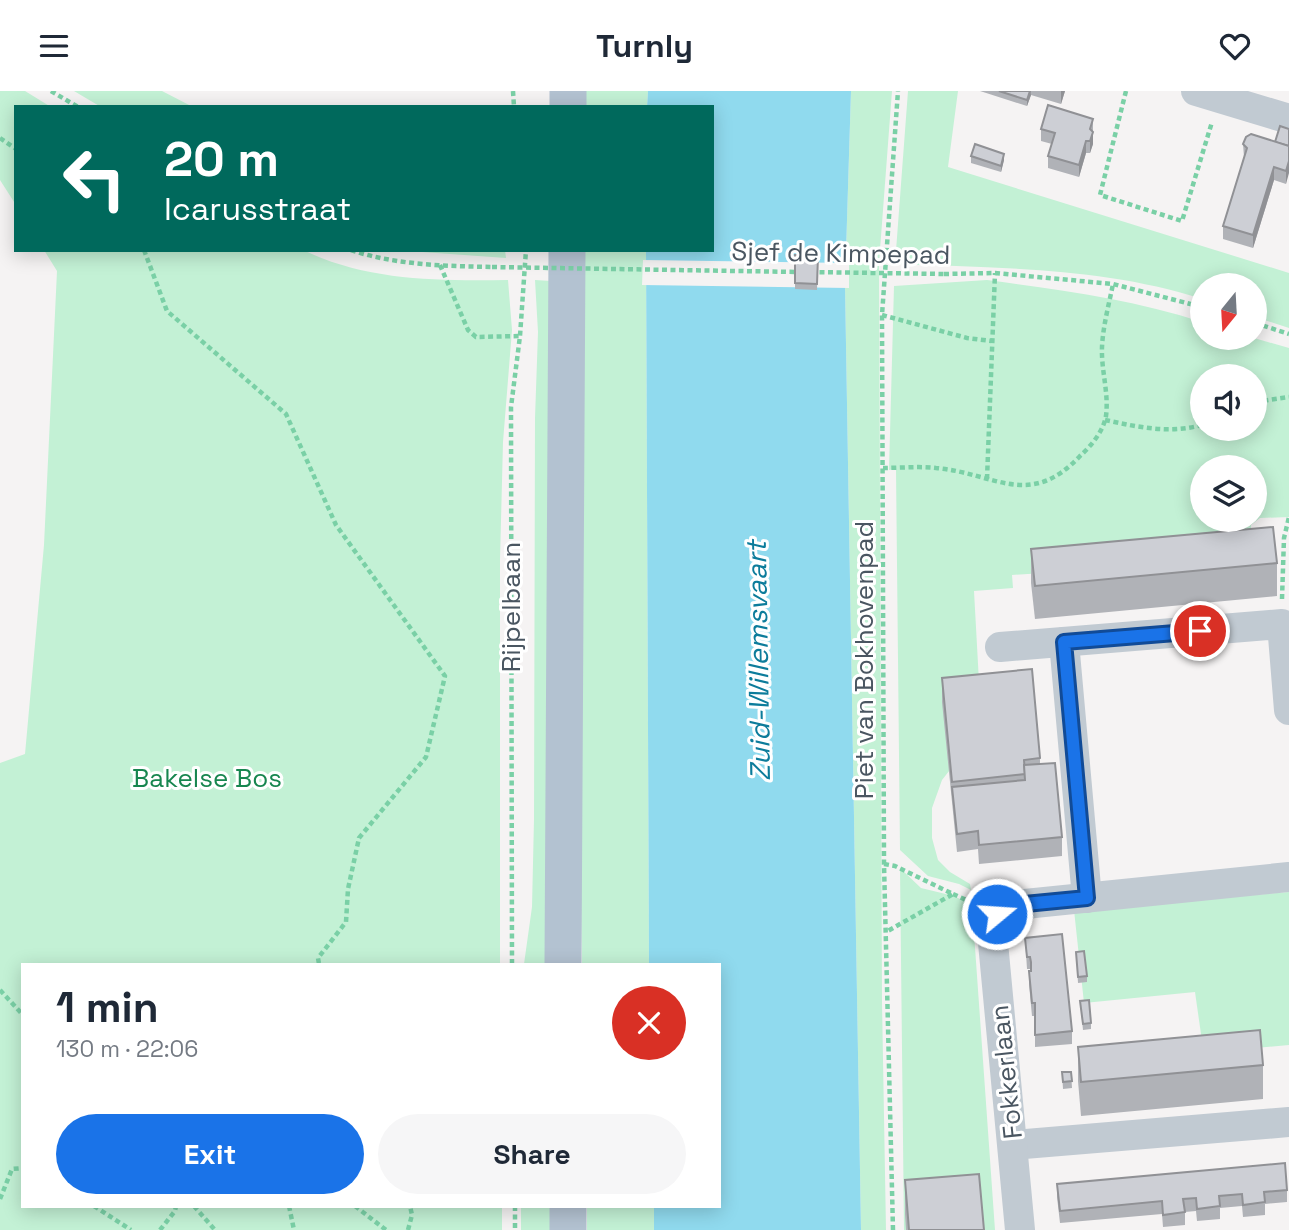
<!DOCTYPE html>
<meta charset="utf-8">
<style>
:root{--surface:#fff;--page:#f6f6f7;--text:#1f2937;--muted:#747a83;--accent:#1a73e8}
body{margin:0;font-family:"Space Grotesk",sans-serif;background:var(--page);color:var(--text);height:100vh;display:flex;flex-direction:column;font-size:26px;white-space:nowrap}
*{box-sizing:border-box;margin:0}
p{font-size:23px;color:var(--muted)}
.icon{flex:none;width:38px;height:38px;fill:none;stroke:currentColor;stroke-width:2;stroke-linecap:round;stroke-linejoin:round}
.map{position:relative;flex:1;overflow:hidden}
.details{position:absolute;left:21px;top:872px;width:700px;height:245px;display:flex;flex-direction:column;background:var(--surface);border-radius:0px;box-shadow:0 4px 18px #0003}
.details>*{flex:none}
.banner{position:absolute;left:14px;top:14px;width:700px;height:147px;border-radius:0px;box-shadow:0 4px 18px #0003;background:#00695c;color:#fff;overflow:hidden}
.needle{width:46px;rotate:198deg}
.fabs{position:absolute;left:1190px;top:182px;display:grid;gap:14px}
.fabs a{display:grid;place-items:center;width:77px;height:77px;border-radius:50%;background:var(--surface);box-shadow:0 4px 18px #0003;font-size:35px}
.pin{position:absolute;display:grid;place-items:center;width:60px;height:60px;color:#fff;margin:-30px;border:4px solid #fff;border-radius:50%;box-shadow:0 2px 7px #0007}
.me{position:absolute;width:77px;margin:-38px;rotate:72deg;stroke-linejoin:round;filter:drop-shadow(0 0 5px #0008)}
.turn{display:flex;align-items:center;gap:24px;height:147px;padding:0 35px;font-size:32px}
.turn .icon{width:91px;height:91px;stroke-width:2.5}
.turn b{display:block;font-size:49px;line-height:60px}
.round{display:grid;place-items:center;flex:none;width:74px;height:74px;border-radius:37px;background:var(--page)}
.summary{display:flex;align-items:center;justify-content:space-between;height:119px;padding:0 35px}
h1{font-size:42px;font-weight:700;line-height:52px}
.cta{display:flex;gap:14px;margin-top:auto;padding:14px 35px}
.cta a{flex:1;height:80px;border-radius:42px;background:var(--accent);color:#fff;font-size:28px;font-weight:700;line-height:80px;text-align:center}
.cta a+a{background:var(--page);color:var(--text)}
header{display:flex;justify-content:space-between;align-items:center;height:91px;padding:0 35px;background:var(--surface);font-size:32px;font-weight:700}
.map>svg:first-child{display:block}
.green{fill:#c3f1d5;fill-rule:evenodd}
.water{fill:#90daee}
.pier{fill:#f5f3f3}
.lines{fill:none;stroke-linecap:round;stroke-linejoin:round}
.path{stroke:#7ad0a6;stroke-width:4.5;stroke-dasharray:5 3.5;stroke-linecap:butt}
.minor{stroke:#c1cad2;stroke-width:30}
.major{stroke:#b3c2d1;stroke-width:37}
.path-bridge{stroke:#7ad0a6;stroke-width:4.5;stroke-dasharray:5 3.5;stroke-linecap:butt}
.wall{fill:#b0b2b7}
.shaded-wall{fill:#909195}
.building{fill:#cdcfd5;stroke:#909195;stroke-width:2}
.route-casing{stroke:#114b97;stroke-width:18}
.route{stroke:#1a73e8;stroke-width:12}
.labels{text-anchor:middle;stroke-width:6;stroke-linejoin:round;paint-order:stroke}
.street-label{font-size:26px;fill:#4a5661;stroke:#fff}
.park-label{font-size:26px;fill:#17864f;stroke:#fff}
.water-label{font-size:28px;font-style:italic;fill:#0c7c9b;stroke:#fff}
</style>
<header><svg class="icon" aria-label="menu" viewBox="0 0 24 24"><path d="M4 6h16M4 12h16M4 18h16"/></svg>Turnly<svg class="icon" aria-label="heart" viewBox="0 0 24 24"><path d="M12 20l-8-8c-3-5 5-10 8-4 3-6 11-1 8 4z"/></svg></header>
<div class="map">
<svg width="1289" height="1139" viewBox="0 0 1289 1139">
<rect width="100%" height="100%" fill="#f5f3f3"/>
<g class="green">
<path d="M0,0H25L51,16H16V114L0,89Z"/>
<path d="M74,0H162L193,16H101Z"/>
<path d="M582,0H648L647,16H582Z"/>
<path d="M851,0H892L879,172L882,911L886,1139H861L845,194Z"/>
<path d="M908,0H958L948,76L1289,182V237L1255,226V194H1202V208C1104,176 997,177 895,173Z"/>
<path d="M44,159H303C367,190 438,190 508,189L512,239L503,351L500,469V873H23V1115H502V1139H0V672L25,663L44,454L57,180Z"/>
<path d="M394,159H505L506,167Z"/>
<path d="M579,159H646L649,873H582L580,746Z"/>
<path d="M535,189L551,190L554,873H524L532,816L534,728L535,327L538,241Z"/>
<path d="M987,189C1060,199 1132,208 1202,231V247H1254L1289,257V426L1260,427L1251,434V469L1012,484L1013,497L974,500L979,591L953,675L942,689L932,717V747L938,769L950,781L970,793L971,799L959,793L928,785L900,759L896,378L889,379L894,195ZM1202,285H1255V338H1202ZM1202,376H1255V429H1202Z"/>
<path d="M900,777L921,797L954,805L972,814L995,1139H904Z"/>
<path d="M1289,801V954L1211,961L1203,957L1195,901L1084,912L1074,819Z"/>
<rect x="521" y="1115" width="37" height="24"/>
<rect x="587" y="1115" width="67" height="24"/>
</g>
<path class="water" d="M648,0H851L845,194L861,1139H654V1115H719V873H649L646,159H712V16H647Z"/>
<path class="pier" d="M643,169L849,172V197L642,194Z"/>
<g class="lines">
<g class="path">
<path d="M51,0L78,16"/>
<path d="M513,0L514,16"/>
<path d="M1126,0L1100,104L1182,130L1212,31"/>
<path d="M0,47L16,58"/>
<path d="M144,159L167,220L286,323L336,434L445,585L426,666L359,747L348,798L346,831L318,867L319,873"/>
<path d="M351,159C395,174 445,175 492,176"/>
<path d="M440,174L468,239L476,246L520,245"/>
<path d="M944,183L995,182L1113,193L1202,216"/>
<path d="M882,224L967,247L991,250"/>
<path d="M1255,232L1289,243"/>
<path d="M1255,311L1289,306"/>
<path d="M1105,329C1138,336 1169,343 1202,334"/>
<path d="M883,377C900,377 919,375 936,377C995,382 1029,419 1080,365C1091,355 1103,341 1106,325C1109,302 1101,279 1102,256C1103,235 1109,213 1113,193"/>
<path d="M987,388L995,182"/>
<path d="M1282,508L1284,447L1289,426"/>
<path d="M884,773L895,775L953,803L886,841"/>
<path d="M953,803L975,813"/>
<path d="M512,873L511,316L520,245L526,159"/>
<path d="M0,899L23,924"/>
<path d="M0,1108L12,1078L23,1077"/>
<path d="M94,1115L131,1139"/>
<path d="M194,1115L215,1139"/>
<path d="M289,1115L294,1139"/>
<path d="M355,1115L386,1139"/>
<path d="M515,1115V1139"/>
<path d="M160,1139L175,1120L176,1115"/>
<path d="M408,1139L412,1124L410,1115"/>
<path d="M893,1139L884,773L882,224L898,0"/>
</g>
<g class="minor">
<path d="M1196,0L1289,28"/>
<path d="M1064,551L1087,807"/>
<path d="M1000,556L1282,533L1289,619"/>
<path d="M1013,1054L1289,1031"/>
<path d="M1020,1139L992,841L997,823L1015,814L1289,786"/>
</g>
<g class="major">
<path d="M568,16V0"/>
<path d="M563,873L567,159"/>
<path d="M568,1115V1139"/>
</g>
<g class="path-bridge">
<path d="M492,176L799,181"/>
<path d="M811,181L944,183"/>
</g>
</g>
<g class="wall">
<path d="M980,0H1065L1061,13L1031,4L1027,15Z"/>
<path d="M1093,28V53L1090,62H1086L1079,86L1048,77V65L1052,53L1041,50V38Z"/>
<path d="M1289,38L1286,93L1274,89L1253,157L1223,148V135L1244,66L1243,53L1275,51Z"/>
<path d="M971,65L1004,69L1001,81L971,72Z"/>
<path d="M795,164L818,165L817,199L795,198Z"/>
<path d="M1031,458L1277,472V505L1035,528L1031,492Z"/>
<path d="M942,587L1040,667V673L1062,746V765L979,773L978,758L957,761L942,611Z"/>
<path d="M1025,847L1072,940V953L1035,956V925H1032L1029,893V880H1030V878H1027Z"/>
<path d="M1076,861L1087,885V891L1078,892Z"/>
<path d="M1080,910L1091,932V938L1083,939Z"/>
<path d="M1078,956L1263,974V1008L1081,1025L1078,990Z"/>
<path d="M1062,981H1071L1072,997L1063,998Z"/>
<path d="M905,1089L984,1139H906L905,1123Z"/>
<path d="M1057,1093L1287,1099V1111L1265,1113V1124L1243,1126L1242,1115L1220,1117V1128L1197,1130L1196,1120L1185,1121V1134L1163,1136L1162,1123L1060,1132L1057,1106Z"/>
</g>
<g class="shaded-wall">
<path d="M1030,0L1031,4L1027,15V9Z"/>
<path d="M1061,0H1065L1061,13Z"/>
<path d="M1093,41V53L1090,62V50Z"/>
<path d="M1086,50V62L1079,86V74Z"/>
<path d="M1004,63V69L1001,81V75Z"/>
<path d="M1289,70V82L1286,93V80Z"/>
<path d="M1274,76V89L1253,157V144Z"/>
</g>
<g class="building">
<path d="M999,0H1030L1027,9Z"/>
<path d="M1048,14L1093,28L1090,38L1093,41L1090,50H1086L1079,74L1048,65L1055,42L1041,38Z"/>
<path d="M1280,35L1289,38V55L1275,51Z"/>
<path d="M1251,43L1289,55V70L1286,80L1274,76L1253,144L1223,135L1247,57L1243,53L1246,46Z"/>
<path d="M975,53L1004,63L1001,75L971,65Z"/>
<path d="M795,164L818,165L817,193L795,192Z"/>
<path d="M1273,436L1277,472L1035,495L1031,458Z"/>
<path d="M1032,578L1040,667L1024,669L1025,683L952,691L942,587Z"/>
<path d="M1055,672L1062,746L979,754L978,740L957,743L952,696L1025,689L1024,674Z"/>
<path d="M1062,843L1072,940L1035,944V912H1032L1029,880H1031V871L1030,866H1027L1025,847Z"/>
<path d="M1084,860L1087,885L1078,886L1076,861Z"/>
<path d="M1089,909L1091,932L1083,933L1080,910Z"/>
<path d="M1260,939L1263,974L1081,991L1078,956Z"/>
<path d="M1062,981H1071L1072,990L1063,991Z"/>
<path d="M1285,1072L1287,1099L1264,1101L1265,1111L1243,1114L1242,1103L1219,1105L1220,1115L1197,1118L1196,1107L1183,1108L1185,1121L1163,1124L1162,1110L1060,1120L1057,1093Z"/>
<path d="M979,1083L984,1139H909L905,1089Z"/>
</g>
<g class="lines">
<defs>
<path id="route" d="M997,823L1015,814L1087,807L1064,551L1200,540"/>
</defs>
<use href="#route" class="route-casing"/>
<use href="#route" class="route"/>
</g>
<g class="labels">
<g class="street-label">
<text transform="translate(841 162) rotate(1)" y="9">Sjef de Kimpepad</text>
<text transform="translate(511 516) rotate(-90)" y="9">Rijpelbaan</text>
<text transform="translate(864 569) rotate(-90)" y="9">Piet van Bokhovenpad</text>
<text transform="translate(1006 981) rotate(-96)" y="9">Fokkerlaan</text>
</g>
<g class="park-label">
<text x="207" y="696">Bakelse Bos</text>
</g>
<g class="water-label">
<text transform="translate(758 570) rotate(-91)" y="10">Zuid-Willemsvaart</text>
</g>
</g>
</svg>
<div class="fabs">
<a><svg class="needle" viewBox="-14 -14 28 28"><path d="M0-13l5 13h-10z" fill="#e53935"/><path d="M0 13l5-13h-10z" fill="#747a83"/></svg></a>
<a><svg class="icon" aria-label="sound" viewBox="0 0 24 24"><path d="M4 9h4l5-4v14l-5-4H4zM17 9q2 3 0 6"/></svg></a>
<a><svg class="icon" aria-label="layers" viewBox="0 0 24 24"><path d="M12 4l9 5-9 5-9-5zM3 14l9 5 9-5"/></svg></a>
</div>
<div class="pin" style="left:1200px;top:540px;background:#d93025"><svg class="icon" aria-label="arrive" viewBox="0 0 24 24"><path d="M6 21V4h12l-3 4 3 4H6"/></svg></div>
<svg class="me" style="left:997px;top:823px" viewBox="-20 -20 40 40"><circle r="17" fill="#1a73e8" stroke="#fff" stroke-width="3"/><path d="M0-11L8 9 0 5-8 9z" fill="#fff"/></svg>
<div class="banner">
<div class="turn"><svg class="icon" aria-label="left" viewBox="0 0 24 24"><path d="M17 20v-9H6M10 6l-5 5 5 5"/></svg><div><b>20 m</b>Icarusstraat</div></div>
</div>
<section class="details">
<div class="summary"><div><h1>1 min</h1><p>130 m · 22:06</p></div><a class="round" style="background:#d93025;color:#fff"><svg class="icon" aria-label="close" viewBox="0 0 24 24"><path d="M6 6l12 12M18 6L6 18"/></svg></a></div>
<div class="cta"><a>Exit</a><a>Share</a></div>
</section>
</div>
